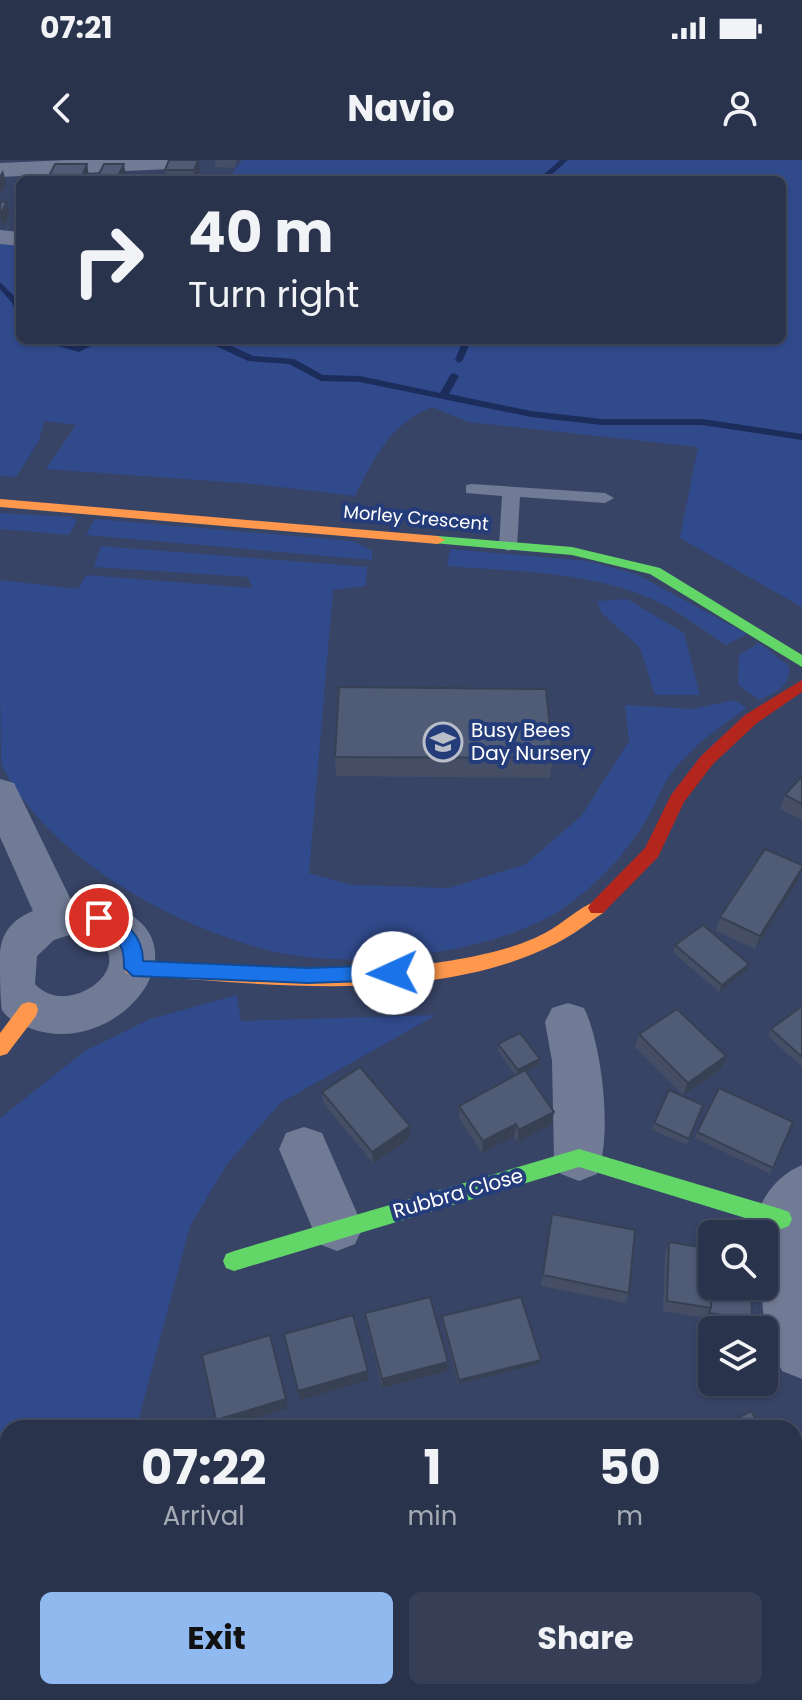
<!DOCTYPE html>
<style>
:root{--surface:#2a334c;--page:#363f56;--text:#f1f3f6;--muted:#a5aab5;--line:#464e64;--accent:#90b9f0}
body{margin:0;font-family:Poppins,sans-serif;background:var(--page);color:var(--text);height:100vh;display:flex;flex-direction:column;font-size:30px;white-space:nowrap}
*{box-sizing:border-box;margin:0}
p{font-size:26px;color:var(--muted)}
.icon{flex:none;width:44px;height:44px;fill:none;stroke:currentColor;stroke-width:2;stroke-linecap:round;stroke-linejoin:round}
.map{position:relative;flex:1;overflow:hidden}
.sheet{position:absolute;left:0px;top:1260px;width:802px;height:280px;display:flex;flex-direction:column;background:var(--surface);border-radius:24px 24px 0 0;box-shadow:0 2px 6px #0004,0 0 0 2px var(--line)}
.sheet>*{flex:none}
.hud{position:absolute;left:16px;top:16px;width:770px;height:168px;border-radius:12px;box-shadow:0 2px 6px #0004,0 0 0 2px var(--line);background:#2a334c;color:var(--text);overflow:hidden}
.buttons{position:absolute;left:698px;top:1060px;display:grid;gap:16px}
.buttons a{display:grid;place-items:center;width:80px;height:80px;border-radius:12px;background:var(--surface);box-shadow:0 2px 6px #0004,0 0 0 2px var(--line);font-size:40px}
.pin{position:absolute;display:grid;place-items:center;width:68px;height:68px;color:#fff;margin:-34px;border:4px solid #fff;border-radius:50%;box-shadow:0 2px 8px #0007}
.me{position:absolute;width:88px;margin:-44px;rotate:268deg;stroke-linejoin:round;filter:drop-shadow(0 0 6px #0008)}
.turn{display:flex;align-items:center;gap:28px;height:168px;padding:0 40px;font-size:36px}
.turn .icon{width:104px;height:104px;stroke-width:2.5}
.turn b{display:block;font-size:56px;line-height:68px}
.eta{display:flex;justify-content:space-evenly;align-items:center;height:136px;text-align:center}
.eta b{font-size:48px;font-weight:700;line-height:56px}
.cta{display:flex;gap:16px;margin-top:auto;padding:16px 40px}
.cta a{flex:1;height:92px;border-radius:12px;background:var(--accent);color:#111;font-size:32px;font-weight:700;line-height:92px;text-align:center}
.cta a+a{background:var(--page);color:var(--text)}
.status{display:flex;justify-content:space-between;align-items:center;height:56px;padding:0 40px;background:var(--surface);direction:ltr}
.status svg{height:22px;fill:currentColor}
header{display:flex;justify-content:space-between;align-items:center;height:104px;padding:0 40px;background:var(--surface);font-size:36px;font-weight:700}
.map>svg:first-child{display:block}
.green{fill:#304a8b}
.lines{fill:none;stroke-linecap:round;stroke-linejoin:round}
.stream{fill:#1c2c5b;fill-rule:evenodd}
.lane{fill:#727b95;fill-rule:evenodd}
.street{fill:#727b95;fill-rule:evenodd}
.fast{fill:#63d668;fill-rule:evenodd}
.slow{fill:#ff974d;fill-rule:evenodd}
.jam{fill:#b3261e;fill-rule:evenodd}
.wall{fill:#454e65}
.shaded-wall{fill:#384053}
.building{fill:#505b76;stroke:#384053;stroke-width:2}
.route{fill:#1a73e8;stroke:#114b97;stroke-width:2}
.labels{text-anchor:middle;stroke-width:8;stroke-linejoin:round;paint-order:stroke}
.far-street-label{font-size:18px;fill:#fff;stroke:#243c7a}
.poi-label{font-size:20px;fill:#fff;stroke:#243c7a;text-anchor:start}
.street-label{font-size:20px;fill:#fff;stroke:#243c7a}
</style>
<div class="status"><b>07:21</b><svg viewBox="0 0 49 12"><path d="M0 12V9h3v3zM5 12V6h3v6zM10 12V3h3v9zM15 12V0h3v12zM26 1h20v11H26zM47 4h2v5h-2z"/></svg></div>
<header><svg class="icon" aria-label="back" viewBox="0 0 24 24"><path d="M15 5l-7 7 7 7"/></svg>Navio<svg class="icon" aria-label="person" viewBox="0 0 24 24"><circle cx="12" cy="8" r="4"/><path d="M4 21q1-7 8-7t8 7"/></svg></header>
<div class="map">
<svg width="802" height="1540" viewBox="0 0 802 1540">
<rect width="100%" height="100%" fill="#384466"/>
<g class="green">
<path d="M242,0H802V447L680,378L698,287L468,262L432,247C390,264 374,298 355,336L254,324L46,309L76,265L44,261L39,281L16,317L0,316V84H20V180H782V20H228Z"/>
<path d="M0,353L72,357L77,361L69,375L0,369Z"/>
<path d="M95,359L353,381L372,391V400L86,375Z"/>
<path d="M101,386L367,407L366,426L333,430L309,713L351,725L449,728L526,704L582,655L629,581L625,545L693,549L734,540L747,548C718,568 692,586 670,615C661,628 656,644 648,657C626,694 597,725 562,749C490,796 344,812 263,789C168,763 49,697 2,606C0,591 0,447 0,420L78,429L86,415L252,428L248,417L94,407Z"/>
<path d="M450,389L587,401L636,414L747,474L726,485C708,473 689,459 670,448C603,411 520,412 447,406Z"/>
<path d="M627,439L684,473L700,535H655L640,488L602,453L597,441Z"/>
<path d="M759,483L789,506C791,527 776,531 760,540L738,525L739,495Z"/>
<path d="M237,835L241,861L436,855L280,943L227,1004L190,1066L140,1254V1268H8V1532H142V1540H0V958L85,891L150,859Z"/>
</g>
<g class="lines">
<g class="stream">
<path d="M560,0H568L546,20H538Z"/>
<path d="M0,122L20,142V155L17,154L12,143L0,129Z"/>
<path d="M38,180C50,180 69,187 78,186C86,185 92,180 103,180L79,192Z"/>
<path d="M143,180H219L253,196L294,199L323,215L360,216L440,233L451,214L454,213L459,216L449,234L531,251L602,259H702L802,274V280L702,265H602L531,257L360,222L321,221L289,204L248,201L214,185L147,183Z"/>
<path d="M463,180H471L463,200L459,203L455,200Z"/>
</g>
<path class="lane" d="M472,324L605,333L614,338L605,343L520,337L517,386L508,391L499,386L502,336L466,333V325Z"/>
<g class="street">
<path d="M67,0H179L180,2L169,9L0,17V3Z"/>
<path d="M0,70L20,72V86L0,84Z"/>
<path d="M0,619L14,623L71,740L79,738C94,742 112,744 126,752C202,793 115,898 32,869C21,865 8,860 2,850C0,838 0,810 0,796C0,773 13,759 33,751L0,677ZM79,772C154,794 71,864 35,824L37,796L54,780Z"/>
<path d="M568,843L584,848C602,884 613,978 597,1014L579,1021L561,1014L554,998L552,901L545,862L552,848Z"/>
<path d="M304,967L322,973L363,1067L355,1084L337,1091L319,1084L279,989L286,973Z"/>
<path d="M802,1005V1219L782,1211L765,1174L761,1126H764V1074H756C754,1044 775,1016 802,1005Z"/>
<rect x="555" y="1532" width="66" height="8"/>
</g>
<g class="fast">
<path d="M438,376L572,387L660,408L802,495V507L650,414L572,395L433,383V377Z"/>
<path d="M579,989L781,1049L789,1052L792,1059L789,1066L781,1069L579,1007L234,1111L226,1108L223,1101L226,1094L234,1091Z"/>
</g>
<g class="slow">
<path d="M0,339L438,376L445,380L438,384L0,347Z"/>
<path d="M597,741L603,743L606,748L603,753C588,763 573,775 557,783C434,846 266,824 133,815L126,813L124,808L126,803L133,801C252,808 376,821 493,792C510,788 530,781 545,773C563,764 578,747 597,741Z"/>
<path d="M29,842L36,844L38,850L36,856L7,894L0,896V873L22,844Z"/>
</g>
<path class="jam" d="M802,520V532L757,563L713,604L684,642L658,697L603,753H591L588,748L591,743L645,688L671,635L701,596L745,555Z"/>
</g>
<g class="wall">
<path d="M215,0H236V3L234,8L215,7Z"/>
<path d="M87,4L89,17L88,20H50L49,16Z"/>
<path d="M165,10L200,11L197,20H156L166,17Z"/>
<path d="M98,16H126L124,20H99Z"/>
<path d="M335,597L553,598L550,618L336,616Z"/>
<path d="M802,616V660L780,649L785,635Z"/>
<path d="M798,720L755,789L716,771L720,757Z"/>
<path d="M675,785L746,811L719,832L673,792Z"/>
<path d="M802,846V907L768,876L771,869Z"/>
<path d="M639,874L721,909L683,935L635,887Z"/>
<path d="M498,884L540,899L539,905L526,912L552,964L517,982L514,976L482,993L459,958V946L515,915L498,891Z"/>
<path d="M322,932L410,966V978L373,1003L324,944Z"/>
<path d="M703,945L687,985L652,970L654,963Z"/>
<path d="M793,962L770,1014L695,978L697,972Z"/>
<path d="M552,1054L629,1133L625,1143L541,1126Z"/>
<path d="M669,1082L711,1094L752,1160L748,1165L663,1151L665,1093Z"/>
<path d="M365,1153L448,1202L447,1211L382,1228L366,1163Z"/>
<path d="M442,1156L539,1204L458,1224L442,1161Z"/>
<path d="M705,1532H765L767,1540H706L704,1533Z"/>
</g>
<g class="shaded-wall">
<path d="M198,0L200,11L197,20H195L194,10Z"/>
<path d="M87,4L89,17L88,20H82V16Z"/>
<path d="M124,4L126,16L124,20H119L118,16Z"/>
<path d="M3,10L6,23L0,33V15Z"/>
<path d="M7,42L10,55L3,68L0,55Z"/>
<path d="M802,708L798,720L755,789L760,776Z"/>
<path d="M749,804L746,811L719,832L722,825Z"/>
<path d="M726,896L721,909L683,935L688,923Z"/>
<path d="M540,899L539,905L517,917L518,910Z"/>
<path d="M554,952L552,964L517,982L519,970Z"/>
<path d="M516,964L514,976L482,993L483,981Z"/>
<path d="M410,966V978L373,1003L372,992Z"/>
<path d="M541,1200L539,1204L458,1224L459,1220Z"/>
<path d="M448,1202L447,1211L382,1228V1219Z"/>
<path d="M368,1211L369,1220L300,1240L298,1231Z"/>
<path d="M286,1239L288,1248L222,1268H219L216,1260Z"/>
</g>
<g class="building">
<path d="M169,0H198L194,10H165Z"/>
<path d="M55,4H87L82,16H49Z"/>
<path d="M104,4H124L118,16H98Z"/>
<path d="M157,17H187L186,20H156Z"/>
<path d="M0,42H7L0,55Z"/>
<path d="M339,527L546,529L553,598L335,597Z"/>
<path d="M802,616V644L785,635Z"/>
<path d="M765,689L802,705V708L760,776L720,757Z"/>
<path d="M703,765L749,804L722,825L675,785Z"/>
<path d="M802,846V897L771,869Z"/>
<path d="M677,849L726,896L688,923L639,874Z"/>
<path d="M520,873L540,899L518,910L498,884Z"/>
<path d="M360,907L410,966L372,992L322,932Z"/>
<path d="M525,910L554,952L519,970L516,964L483,981L459,946Z"/>
<path d="M719,928L793,962L773,1008L697,972Z"/>
<path d="M669,930L703,945L689,979L654,963Z"/>
<path d="M552,1054L635,1070L629,1133L543,1115Z"/>
<path d="M669,1082L711,1089V1148L667,1141Z"/>
<path d="M711,1094L712,1126H751L752,1160L709,1153L711,1148Z"/>
<path d="M430,1137L448,1202L382,1219L365,1153Z"/>
<path d="M521,1137L541,1200L459,1220L442,1156Z"/>
<path d="M353,1155L368,1211L298,1231L284,1174Z"/>
<path d="M270,1175L286,1239L216,1260L202,1195Z"/>
<path d="M751,1251L762,1268H719Z"/>
<path d="M794,1317L802,1329V1402L794,1407Z"/>
<path d="M212,1532H288L289,1540H213Z"/>
<path d="M708,1532H765L767,1540H710Z"/>
</g>
<path class="route" d="M99,751C123,759 143,773 143,801L308,808L393,805L403,813L393,820L308,823L133,816L124,808C125,782 115,773 93,763V753Z"/>
<defs>
<symbol id="school-ring" viewBox="-11 -11 22 22"><circle r="9.5" fill="#243c7a" stroke="#b9bec9" stroke-width="1.5"/><path d="M0-5L7-2L0 1L-7-2ZM-4 1L0 2.5L4 1V4Q0 6-4 4Z" fill="#b9bec9"/></symbol>
</defs>
<g fill-rule="evenodd">
<use href="#school-ring" x="421" y="560" width="44" height="44"/>
</g>
<g class="labels">
<g class="far-street-label">
<text transform="translate(416 358) rotate(5)" y="6">Morley Crescent</text>
</g>
<g class="poi-label">
<text x="471" y="577">Busy Bees<tspan x="471" dy="23">Day Nursery</tspan></text>
</g>
<g class="street-label">
<text transform="translate(458 1033) rotate(-16)" y="7">Rubbra Close</text>
</g>
</g>
</svg>
<div class="buttons">
<a><svg class="icon" aria-label="search" viewBox="0 0 24 24"><circle cx="10" cy="10" r="6"/><path d="M15 15l6 6"/></svg></a>
<a><svg class="icon" aria-label="layers" viewBox="0 0 24 24"><path d="M12 4l9 5-9 5-9-5zM3 14l9 5 9-5"/></svg></a>
</div>
<div class="pin" style="left:99px;top:758px;background:#d93025"><svg class="icon" aria-label="arrive" viewBox="0 0 24 24"><path d="M6 21V4h12l-3 4 3 4H6"/></svg></div>
<svg class="me" style="left:393px;top:813px" viewBox="-20 -20 40 40"><circle r="19" fill="#fff"/><path d="M0-13L10 11 0 6-10 11z" fill="#1a73e8"/></svg>
<div class="hud">
<div class="turn"><svg class="icon" aria-label="right" viewBox="0 0 24 24"><path d="M7 20v-9h11M14 6l5 5-5 5"/></svg><div><b>40 m</b>Turn right</div></div>
</div>
<section class="sheet">
<div class="eta">
<div><b>07:22</b><p>Arrival</p></div>
<div><b>1</b><p>min</p></div>
<div><b>50</b><p>m</p></div>
</div>
<div class="cta"><a>Exit</a><a>Share</a></div>
</section>
</div>
